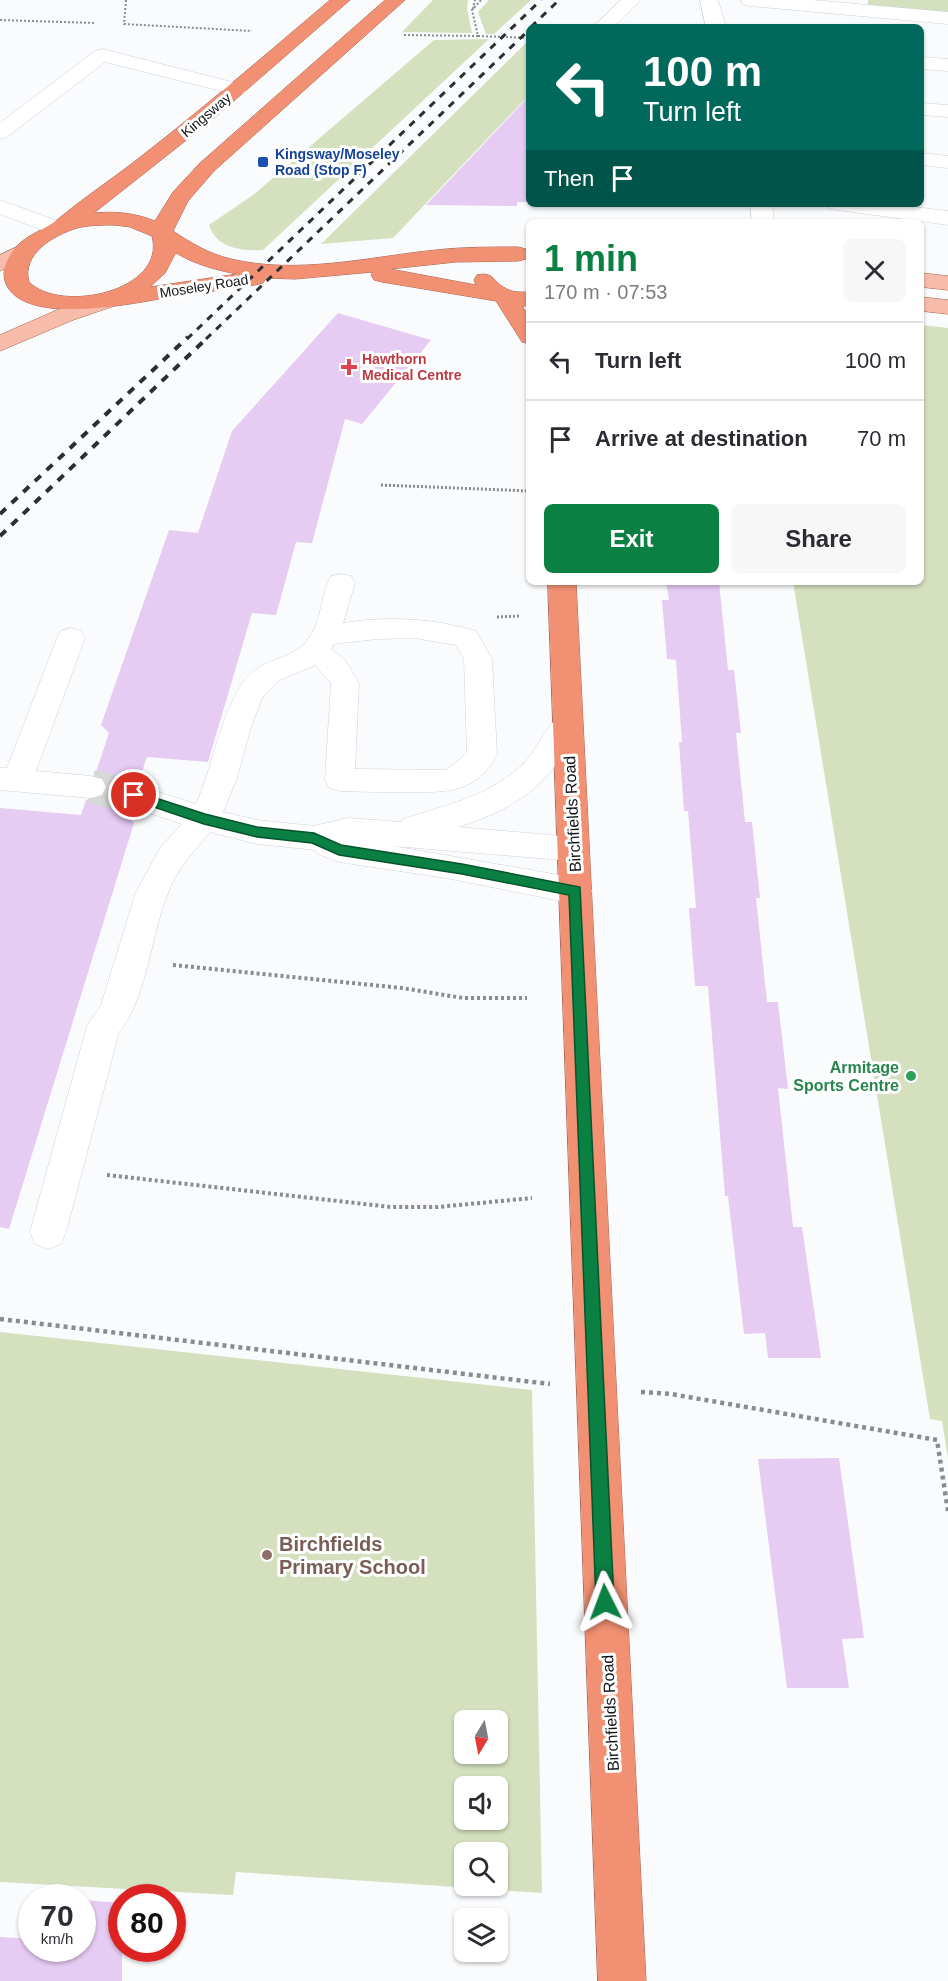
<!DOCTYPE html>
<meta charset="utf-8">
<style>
:root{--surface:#fff;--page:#f7f7f7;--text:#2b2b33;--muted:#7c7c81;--line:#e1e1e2;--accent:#0b8043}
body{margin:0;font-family:Arial,sans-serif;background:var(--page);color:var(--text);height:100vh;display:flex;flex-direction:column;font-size:22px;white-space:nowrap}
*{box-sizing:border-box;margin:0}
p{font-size:20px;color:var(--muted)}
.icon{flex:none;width:33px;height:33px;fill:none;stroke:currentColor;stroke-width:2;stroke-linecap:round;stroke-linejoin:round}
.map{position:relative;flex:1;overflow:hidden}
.drawer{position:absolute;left:526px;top:219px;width:398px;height:366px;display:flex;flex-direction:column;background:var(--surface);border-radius:9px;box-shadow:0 2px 4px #0004}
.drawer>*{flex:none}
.top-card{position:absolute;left:526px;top:24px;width:398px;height:183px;border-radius:9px;box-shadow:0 2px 4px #0004;background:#00695c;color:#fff;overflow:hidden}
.needle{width:39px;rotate:190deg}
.controls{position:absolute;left:454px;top:1710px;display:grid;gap:12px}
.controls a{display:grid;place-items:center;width:54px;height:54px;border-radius:9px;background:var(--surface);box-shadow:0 2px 4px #0004;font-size:30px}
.speed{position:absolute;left:18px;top:1884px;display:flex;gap:12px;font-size:30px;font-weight:700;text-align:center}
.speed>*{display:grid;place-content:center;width:78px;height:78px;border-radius:50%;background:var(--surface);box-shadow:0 2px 4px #0004;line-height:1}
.speed small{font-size:15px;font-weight:400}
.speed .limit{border:9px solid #d22;background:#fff;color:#111}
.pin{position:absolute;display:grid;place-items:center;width:51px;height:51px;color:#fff;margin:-26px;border:3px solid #fff;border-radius:50%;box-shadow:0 2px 6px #0007}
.me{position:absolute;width:66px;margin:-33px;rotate:357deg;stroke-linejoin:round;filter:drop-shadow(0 0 4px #0008)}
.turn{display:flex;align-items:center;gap:21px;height:126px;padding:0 18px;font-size:27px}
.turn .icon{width:78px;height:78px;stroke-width:2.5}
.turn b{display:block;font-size:42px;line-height:51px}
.then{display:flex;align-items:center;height:57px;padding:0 18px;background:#0003;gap:12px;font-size:22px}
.round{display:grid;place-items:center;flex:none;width:63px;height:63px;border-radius:9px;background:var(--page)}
.summary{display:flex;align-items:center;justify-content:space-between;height:102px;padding:0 18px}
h1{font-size:36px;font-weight:800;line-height:45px;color:var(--accent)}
.primary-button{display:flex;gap:12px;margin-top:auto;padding:12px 18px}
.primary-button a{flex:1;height:69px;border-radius:9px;background:var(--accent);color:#fff;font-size:24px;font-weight:800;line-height:69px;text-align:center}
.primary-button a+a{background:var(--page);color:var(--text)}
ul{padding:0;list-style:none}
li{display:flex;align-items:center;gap:18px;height:78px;padding:0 18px;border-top:2px solid var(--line)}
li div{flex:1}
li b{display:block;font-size:22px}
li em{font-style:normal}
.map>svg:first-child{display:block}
.green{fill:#d5e0be;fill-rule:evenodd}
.building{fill:#e6cbf3}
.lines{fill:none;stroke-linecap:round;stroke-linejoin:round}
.minor-tunnel{stroke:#d7d8da;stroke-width:34;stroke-dasharray:34 16;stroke-linecap:butt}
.minor-casing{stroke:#ccd1db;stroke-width:1}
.major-casing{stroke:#a36452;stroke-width:1}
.highway-casing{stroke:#a36452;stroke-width:1}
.path-far3{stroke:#898b8d;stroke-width:2;stroke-dasharray:2 2;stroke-linecap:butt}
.path-far2{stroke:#898b8d;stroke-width:3;stroke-dasharray:2 2;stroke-linecap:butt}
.path-far1{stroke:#898b8d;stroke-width:4;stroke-dasharray:3 3;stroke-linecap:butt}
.path{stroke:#898b8d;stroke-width:4.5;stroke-dasharray:4 4;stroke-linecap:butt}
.minor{fill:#fff;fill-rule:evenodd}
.major{fill:#f7bcaa;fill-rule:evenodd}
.highway{fill:#f19072;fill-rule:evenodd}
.rail-far1{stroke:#2c2e31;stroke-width:3;stroke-dasharray:7 7;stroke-linecap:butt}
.rail{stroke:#2c2e31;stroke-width:4;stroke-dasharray:8 8;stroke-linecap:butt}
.route{fill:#0b8043;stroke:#07532c;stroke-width:1.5}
.transit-dot{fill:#1a4fb4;stroke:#fff;stroke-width:2}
.health-dot{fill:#e0444e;stroke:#fff;stroke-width:2}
.leisure-dot{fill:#2e9e5b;stroke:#fff;stroke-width:2}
.education-dot{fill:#8d6e63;stroke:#fff;stroke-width:2}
.labels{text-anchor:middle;stroke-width:6;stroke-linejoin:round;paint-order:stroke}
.far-street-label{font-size:14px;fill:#111316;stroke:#fff}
.far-transit-label{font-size:14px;font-weight:bold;fill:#164399;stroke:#fff;text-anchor:start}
.far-health-label{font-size:14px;font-weight:bold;fill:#be3a42;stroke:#fff;text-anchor:start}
.street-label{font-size:16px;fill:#111316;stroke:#fff}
.leisure-label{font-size:16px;font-weight:bold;fill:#27864d;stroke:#fff;text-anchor:end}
.near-education-label{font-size:20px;font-weight:bold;fill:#785e54;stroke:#fff;text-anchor:start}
</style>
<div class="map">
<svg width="948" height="1981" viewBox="0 0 948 1981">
<rect width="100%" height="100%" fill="#fafbfd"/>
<g class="green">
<path d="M433,0H468L467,9L472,33L402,32Z"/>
<path d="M489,0H531L494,34H486L478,12Z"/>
<path d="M868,0H948V15L868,8Z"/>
<path d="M489,39L263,250C242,251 217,249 209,225L253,195L434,40Z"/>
<path d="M527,42H529V95L393,238L321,244Z"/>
<path d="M921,325L948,328V1459L942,1421L930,1419L793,582H921Z"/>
<path d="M0,1332L532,1390L542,1893L236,1872L233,1895L0,1882ZM465,1720H498V1754H465ZM465,1786H498V1820H465ZM465,1852H498V1886H465Z"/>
</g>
<g class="building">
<path d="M530,95V202H517V206L426,205Z"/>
<path d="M338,313L431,340L362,424L345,419L312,543L296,542L276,615L252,613L208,762L147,757L138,783L133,782L122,786L117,795L121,805L130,809L128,816L134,823L9,1229L0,1227V808L81,815L86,800L104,796L108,786L104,778L95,775L109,733L101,725L169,530L198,533L232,431Z"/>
<path d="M666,582H719L728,670H734L741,733H736L745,822H752L760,898H756L767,1002H778L788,1089L778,1088L793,1227H802L821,1358H768L765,1333L744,1334L728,1196H725L708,986H695L689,908H696L688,811H684L679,742H682L676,660L667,659L662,600H669Z"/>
<path d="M839,1458L864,1638L842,1639L849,1688H787L758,1459Z"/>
<path d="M82,1900L122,1903V1981H0V1937L32,1939V1948H82Z"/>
</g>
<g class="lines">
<path class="minor-tunnel" d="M91,787L134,796"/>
<defs>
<g id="minor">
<path d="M621,0H641L614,27H593Z"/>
<path d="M700,0H718L726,27H706Z"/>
<path d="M741,0H812L948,12V24L750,6L743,4Z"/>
<path d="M102,49L244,85L247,89L244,93L237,95L105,62L7,137L0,139V123L95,51Z"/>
<path d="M921,57L948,59V71L921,69Z"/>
<path d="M921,103L948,105V117L921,115Z"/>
<path d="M921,153L948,156V168L921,165Z"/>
<path d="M0,200L63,223L66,228L63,233L55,235L0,214Z"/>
<path d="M750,204H772L774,222H752Z"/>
<path d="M827,204H889L948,211V225L838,210L830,209Z"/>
<path d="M341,574L351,576L355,583L343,623C389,616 431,618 476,631L492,659L497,755C475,795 445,792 405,792C383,792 362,792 340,791L329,788L325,780L331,683L315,665L278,681L262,698L251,727L237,778L223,812L257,820L314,826L348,818L401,822L403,819C448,804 483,799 520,767C537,752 543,731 556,719C562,713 570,715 577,717L582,725C549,783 522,807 458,827L573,837L584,840L588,849L584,858L573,861L393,846L576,878L587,882L592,891L587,900L576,904L446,878L339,862L318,854L316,850L257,844L210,832C194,851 177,869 168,893C151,934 147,999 119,1032L66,1232L61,1244L48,1249L35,1244L30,1232L87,1026L101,1005L136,892L160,848L182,824L123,804L119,796L123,788L134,784L196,804C213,767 218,723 240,687C259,655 287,664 307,641C322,623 320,596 331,576ZM414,638L456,645L464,659L467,753L446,770L355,769L359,683L345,660L331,649L334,644L377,639Z"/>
<path d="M71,628L81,631L85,638L36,771L91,776L102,779L106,787L102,795L91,798L0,790V768H7L57,638L61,631Z"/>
</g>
<g id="major">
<path d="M25,243L33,245L36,250L33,255L0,271V255Z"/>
<path d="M921,273L948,276V290L921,287Z"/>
<path d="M106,294L114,296L118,301L114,306L73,320L0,351V335L57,310Z"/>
<path d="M921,297L948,300V314L921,311Z"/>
</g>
<g id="highway">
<path d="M330,0H350L213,119L94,213C116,211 135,213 155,221L173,192L200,163L385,0H405L214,171L188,201L173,231C191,243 209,254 231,259C298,275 368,257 436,250C463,247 491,247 518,247L526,249L529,254L526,259L518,261L456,262L390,269L476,285L474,280L477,275C494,271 493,282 505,288C513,293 521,292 530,292V306H522L530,318V344L522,342L496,301L382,282L374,280L371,275L373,272L295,279L266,278L263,283L255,285C225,289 195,294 165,298C130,304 25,326 6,284C0,269 9,254 20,243C31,233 47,229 58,219C81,200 106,183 130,165C199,112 264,56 330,0ZM115,225L130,227L152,236C167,291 61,314 29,282C21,254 54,235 77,228C89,225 103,225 115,225ZM176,253C194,264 216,270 237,274L150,287L165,273Z"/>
<path d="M548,582H576L646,1981H598Z"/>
</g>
</defs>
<use href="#minor" class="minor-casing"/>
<use href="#major" class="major-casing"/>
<use href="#highway" class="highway-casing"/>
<g class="path-far3">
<path d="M126,0L124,24L252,31"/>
<path d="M473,9L475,0"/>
<path d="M0,20L94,23"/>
<path d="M404,35L478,36L472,10L481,0"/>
<path d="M478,36L530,38"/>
</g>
<g class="path-far2">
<path d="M381,485L530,491"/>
<path d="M497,617L519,616"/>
</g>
<g class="path-far1">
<path d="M173,965L402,988L463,998H527"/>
<path d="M107,1175L391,1207H438L532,1198"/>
</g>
<g class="path">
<path d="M0,1319L550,1384"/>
<path d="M641,1392L671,1394L937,1440L948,1511"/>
</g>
<use href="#minor" class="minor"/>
<use href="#major" class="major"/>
<use href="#highway" class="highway"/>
<g class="rail-far1">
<path d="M531,27L559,0"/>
<path d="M187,339L541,0"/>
<path d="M206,339L530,29"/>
</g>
<g class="rail">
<path d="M0,514L188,337"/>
<path d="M0,536L208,337"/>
</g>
</g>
<path class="route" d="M134,791L205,814L257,827L314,833L341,845L462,864L580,887L614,1602L611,1608L605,1611L599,1608L596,1602L569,895L462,874L339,855L312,843L257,837L204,824L130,799L128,795L130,792Z"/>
<rect class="transit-dot" x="257" y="156" width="12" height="12" rx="3"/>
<path class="health-dot" d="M346 358h6v6h6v6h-6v6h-6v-6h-6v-6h6z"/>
<circle class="leisure-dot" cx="911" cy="1076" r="6"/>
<circle class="education-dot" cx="267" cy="1555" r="6"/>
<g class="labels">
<g class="far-street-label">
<text transform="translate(206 115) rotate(-40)" y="5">Kingsway</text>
<text transform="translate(204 286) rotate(-9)" y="5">Moseley Road</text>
</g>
<g class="far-transit-label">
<text x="275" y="159">Kingsway/Moseley<tspan x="275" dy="16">Road (Stop F)</tspan></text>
</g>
<g class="far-health-label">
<text x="362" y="364">Hawthorn<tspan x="362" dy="16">Medical Centre</tspan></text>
</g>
<g class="street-label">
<text transform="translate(572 814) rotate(-93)" y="6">Birchfields Road</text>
<text transform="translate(610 1713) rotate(-93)" y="6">Birchfields Road</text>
</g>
<g class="leisure-label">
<text x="899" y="1073">Armitage<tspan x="899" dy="18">Sports Centre</tspan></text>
</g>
<g class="near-education-label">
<text x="279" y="1551">Birchfields<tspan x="279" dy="23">Primary School</tspan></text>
</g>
</g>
</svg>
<div class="controls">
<a><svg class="needle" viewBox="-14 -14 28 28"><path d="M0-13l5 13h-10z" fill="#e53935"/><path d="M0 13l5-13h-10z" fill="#7c7c81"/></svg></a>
<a><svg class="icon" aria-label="sound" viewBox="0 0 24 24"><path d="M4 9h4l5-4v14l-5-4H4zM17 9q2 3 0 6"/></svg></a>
<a><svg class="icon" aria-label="search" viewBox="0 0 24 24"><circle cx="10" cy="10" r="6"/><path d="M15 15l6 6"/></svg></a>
<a><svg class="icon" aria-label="layers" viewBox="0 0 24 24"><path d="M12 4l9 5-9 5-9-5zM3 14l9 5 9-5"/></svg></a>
</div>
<div class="speed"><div>70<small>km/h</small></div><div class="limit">80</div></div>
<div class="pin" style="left:134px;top:795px;background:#d93025"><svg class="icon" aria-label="arrive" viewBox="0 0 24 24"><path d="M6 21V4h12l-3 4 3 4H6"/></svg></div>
<svg class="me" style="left:605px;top:1602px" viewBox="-20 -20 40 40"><path d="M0-17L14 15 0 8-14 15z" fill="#0b8043" stroke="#fff" stroke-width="4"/></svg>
<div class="top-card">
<div class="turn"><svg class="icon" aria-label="left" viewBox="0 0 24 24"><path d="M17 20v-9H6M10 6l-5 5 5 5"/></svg><div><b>100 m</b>Turn left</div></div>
<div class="then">Then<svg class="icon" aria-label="arrive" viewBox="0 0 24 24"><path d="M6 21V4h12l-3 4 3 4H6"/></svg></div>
</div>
<section class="drawer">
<div class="summary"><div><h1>1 min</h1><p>170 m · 07:53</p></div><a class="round"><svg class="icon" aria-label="close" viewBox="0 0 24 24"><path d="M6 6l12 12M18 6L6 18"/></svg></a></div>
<ul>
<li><svg class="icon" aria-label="left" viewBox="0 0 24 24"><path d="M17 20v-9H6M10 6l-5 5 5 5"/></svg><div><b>Turn left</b></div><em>100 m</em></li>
<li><svg class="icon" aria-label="arrive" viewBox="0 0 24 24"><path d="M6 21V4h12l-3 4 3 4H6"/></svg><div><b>Arrive at destination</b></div><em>70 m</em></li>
</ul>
<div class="primary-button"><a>Exit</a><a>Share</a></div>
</section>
</div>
